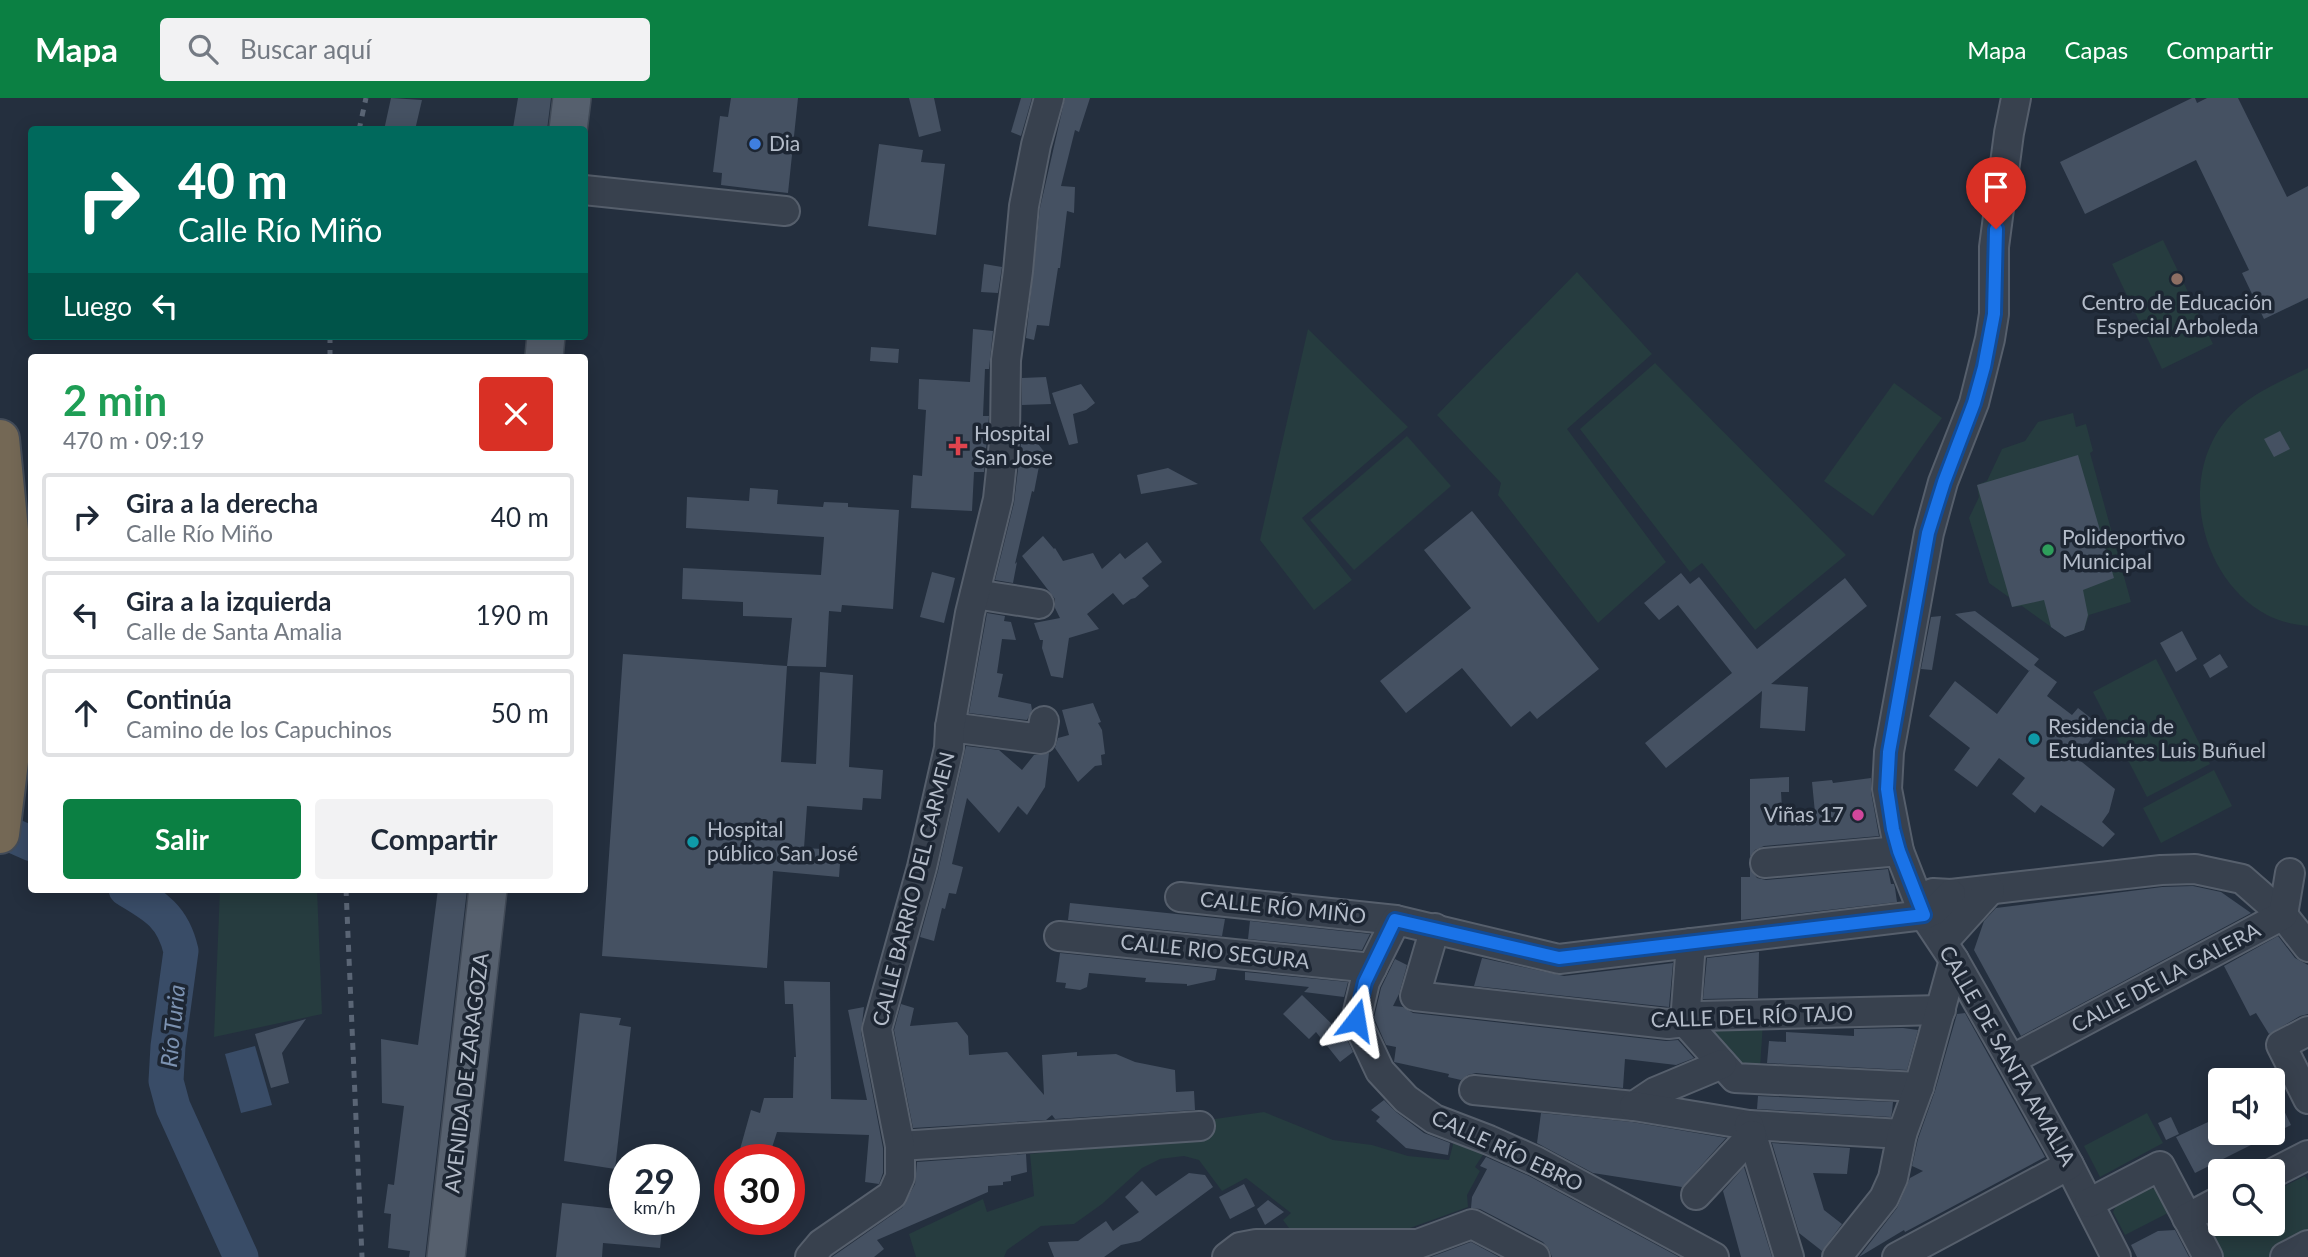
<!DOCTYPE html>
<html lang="es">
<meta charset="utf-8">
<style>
:root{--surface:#fff;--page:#f2f2f3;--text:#1f2937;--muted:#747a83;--line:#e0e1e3;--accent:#0b8043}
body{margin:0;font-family:Lato,sans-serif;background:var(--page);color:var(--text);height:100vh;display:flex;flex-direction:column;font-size:26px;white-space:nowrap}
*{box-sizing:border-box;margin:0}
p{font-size:23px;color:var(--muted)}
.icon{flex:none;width:38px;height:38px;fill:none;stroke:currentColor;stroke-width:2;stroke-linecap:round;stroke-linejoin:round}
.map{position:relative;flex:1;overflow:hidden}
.panel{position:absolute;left:28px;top:256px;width:560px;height:539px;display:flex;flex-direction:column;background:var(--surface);border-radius:7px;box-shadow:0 4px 18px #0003}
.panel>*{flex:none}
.banner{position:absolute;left:28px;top:28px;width:560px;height:214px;border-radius:7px;box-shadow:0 4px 18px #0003;background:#00695c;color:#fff;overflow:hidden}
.buttons{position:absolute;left:2208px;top:970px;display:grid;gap:14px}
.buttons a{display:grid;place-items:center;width:77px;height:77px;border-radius:7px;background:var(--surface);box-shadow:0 4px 18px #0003;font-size:35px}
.speed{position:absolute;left:609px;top:1046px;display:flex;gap:14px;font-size:35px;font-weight:700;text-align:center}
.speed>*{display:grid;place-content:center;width:91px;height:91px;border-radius:50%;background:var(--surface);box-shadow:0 4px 18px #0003;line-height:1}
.speed small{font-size:18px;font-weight:400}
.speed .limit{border:10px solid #d22;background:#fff;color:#111}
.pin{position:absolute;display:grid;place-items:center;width:60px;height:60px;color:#fff;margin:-72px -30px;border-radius:50% 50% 50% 0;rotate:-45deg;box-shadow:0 0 7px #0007}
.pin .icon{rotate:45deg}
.me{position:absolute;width:77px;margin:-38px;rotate:14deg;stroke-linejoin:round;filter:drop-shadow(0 0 5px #0008)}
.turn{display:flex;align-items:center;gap:24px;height:147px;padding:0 35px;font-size:32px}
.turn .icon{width:91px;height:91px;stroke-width:2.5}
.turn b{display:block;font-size:49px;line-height:60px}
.then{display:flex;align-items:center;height:66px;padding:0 35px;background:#0003;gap:14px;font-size:26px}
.round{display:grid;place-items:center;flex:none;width:74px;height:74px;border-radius:7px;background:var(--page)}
.headline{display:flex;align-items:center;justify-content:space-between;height:119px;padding:0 35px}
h1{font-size:42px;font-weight:700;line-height:52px;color:#1e9e55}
.action{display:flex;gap:14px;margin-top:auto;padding:14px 35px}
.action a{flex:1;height:80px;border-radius:7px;background:var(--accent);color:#fff;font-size:28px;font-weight:700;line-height:80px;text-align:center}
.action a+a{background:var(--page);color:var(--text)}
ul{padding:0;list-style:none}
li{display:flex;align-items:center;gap:21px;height:88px;margin:0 14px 10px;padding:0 21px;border:4px solid var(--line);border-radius:7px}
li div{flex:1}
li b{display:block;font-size:26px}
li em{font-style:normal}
header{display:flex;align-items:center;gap:42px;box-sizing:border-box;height:98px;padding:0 35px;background:var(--accent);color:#fff}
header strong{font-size:33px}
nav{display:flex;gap:38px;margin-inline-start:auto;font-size:24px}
.search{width:490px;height:63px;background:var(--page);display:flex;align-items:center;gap:18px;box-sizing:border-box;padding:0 24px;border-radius:7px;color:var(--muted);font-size:26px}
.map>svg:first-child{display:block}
.green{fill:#263c3f}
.water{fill:#394c67}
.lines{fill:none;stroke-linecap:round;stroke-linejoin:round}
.river{stroke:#394c67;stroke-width:35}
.building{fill:#455162}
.minor-casing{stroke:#565f6c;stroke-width:32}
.major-casing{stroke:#414a57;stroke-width:40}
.highway-casing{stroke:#434c59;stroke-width:42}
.minor{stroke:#38414e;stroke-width:28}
.major{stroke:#56606e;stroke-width:37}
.highway{stroke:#746855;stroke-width:38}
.rail{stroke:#5a6575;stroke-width:5;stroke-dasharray:7 7;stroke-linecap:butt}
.route-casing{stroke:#114b97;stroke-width:18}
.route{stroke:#1a73e8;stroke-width:12}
.shop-dot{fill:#3f7fe0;stroke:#1d2633;stroke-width:2.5}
.education-dot{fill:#8d6e63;stroke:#1d2633;stroke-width:2.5}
.health-dot{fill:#e0444e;stroke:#1d2633;stroke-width:2.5}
.leisure-dot{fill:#2e9e5b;stroke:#1d2633;stroke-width:2.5}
.culture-dot{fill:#0f9aa8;stroke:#1d2633;stroke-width:2.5}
.hotel-dot{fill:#d1479c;stroke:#1d2633;stroke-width:2.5}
.labels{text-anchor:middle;stroke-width:7;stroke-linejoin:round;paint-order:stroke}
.poi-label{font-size:21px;fill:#b4bcc9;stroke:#1d2633;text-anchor:start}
.street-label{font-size:21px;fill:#b4bcc9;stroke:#1d2633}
.water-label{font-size:23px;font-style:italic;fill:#7c92b1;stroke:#1d2633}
</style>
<header>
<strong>Mapa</strong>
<div class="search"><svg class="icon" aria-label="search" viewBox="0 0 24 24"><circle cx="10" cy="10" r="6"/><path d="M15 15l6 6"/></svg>Buscar aquí</div>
<nav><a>Mapa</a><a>Capas</a><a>Compartir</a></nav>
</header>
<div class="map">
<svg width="2308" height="1159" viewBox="0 0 2308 1159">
<rect width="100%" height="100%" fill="#242f3e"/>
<g class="green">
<path d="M2163,142L2213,246L2162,271L2112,166Z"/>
<path d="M1577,174L1652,256L1567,331L1666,464L1598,525L1498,397L1501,385L1437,317Z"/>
<path d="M1308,231L1408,329L1302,420L1352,482L1314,512L1260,442Z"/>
<path d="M1655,265L1846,457L1755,532L1702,465L1690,474L1580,331Z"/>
<path d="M2308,270V528C2293,526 2280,524 2267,517C2200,481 2177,380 2227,321C2248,296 2280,284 2308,270Z"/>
<path d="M1894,285L1942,320L1873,418L1824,383Z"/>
<path d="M2073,315L2076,329L2086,326L2093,353L2090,355L2131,504L2089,517L2084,532L2065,539L2022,508L2012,509L2010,500L1989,485L1969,420L1979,399L1977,387L1987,383L2002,351L2025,343L2038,324Z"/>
<path d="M1407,338L1451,388L1354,472L1310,422Z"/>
<path d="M2156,561L2210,666L2147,699L2093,594Z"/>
<path d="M2214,672L2232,708L2161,745L2143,710Z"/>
<path d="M220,791H317L322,916L214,939Z"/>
<path d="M1763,924L1760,971L1738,969L1707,932Z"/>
<path d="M1264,1014L1333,1042L1372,1047L1408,1058L1449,1062L1455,1039L1486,1052L1475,1069L1480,1073L1467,1097L1468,1109L1410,1130H1289L1283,1122L1291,1115L1246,1080L1222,1093L1199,1062L1184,1058L1160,1061L1142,1070L1102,1106L1074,1126L1041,1128L1007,1152L1004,1159H916L909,1136L983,1101L987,1114L1034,1098L1030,1056L1215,1034V1021Z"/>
<path d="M2147,1015L2163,1045L2100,1079L2084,1048Z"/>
<path d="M2305,1078L2308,1083V1141L2273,1159H2214L2200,1132L2221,1121V1125H2273V1094Z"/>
<path d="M2149,1090L2155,1091L2168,1115L2125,1137L2113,1114L2116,1108Z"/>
</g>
<path class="water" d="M255,948L272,1007L241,1015L225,956Z"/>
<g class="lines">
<g class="river">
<path d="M0,732L32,746"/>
<path d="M126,791C155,808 173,818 181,853L168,948L166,983L173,1009L241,1159"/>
</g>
</g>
<g class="building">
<path d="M391,0L422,2L415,32H384Z"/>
<path d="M518,0H551L547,32L513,30Z"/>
<path d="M731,0H798L788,95L721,87L722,75L713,74L720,18L728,19Z"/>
<path d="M909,0H934L941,33L919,39Z"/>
<path d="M1021,0H1032L1021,38L1011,34Z"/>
<path d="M1065,0H1090L1079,34L1075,32L1061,88L1075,89L1074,115L1067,113L1060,170H1058L1049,228L1037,227L1034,242L1026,240L1040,110Z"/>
<path d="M2192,0H2195L2197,5L2207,0H2238L2287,99L2308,88V200L2264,221L2242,175L2249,172L2196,62L2085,116L2060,64Z"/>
<path d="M879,46L923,52L921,64L945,66L936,137L868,128Z"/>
<path d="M984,166L1002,169L998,195L981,194Z"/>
<path d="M973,231L993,233L989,271H985L983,318H989L984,374H974L972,413L911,410L913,377L922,378L926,312L918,311L919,281L970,284Z"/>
<path d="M871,249L899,251L898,265L870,263Z"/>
<path d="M1046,279L1051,306L1022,307V280Z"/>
<path d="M1081,286L1095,305L1086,312L1073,316L1078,345L1069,347L1052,295Z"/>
<path d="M2280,333L2290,351L2274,359L2264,341Z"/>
<path d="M1021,346H1038L1050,361L1040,363L1034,394L1032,393L1015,466L1017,464L1013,485L995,482L1014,405Z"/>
<path d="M2078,357L2114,480L2083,492L2088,517L2084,532L2065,539L2051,529L2044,502L2012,509L1977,387Z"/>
<path d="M1168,370L1198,386L1141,396L1137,377Z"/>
<path d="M750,390L778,392L777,406L823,409L824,404L848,405V409L899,412L893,511L842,507L841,514L829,513L826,569L787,568L792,520L743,518V504L682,501L683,470L821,477L824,439L686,430L687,399L749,403Z"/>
<path d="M1472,413L1599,571L1537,621L1530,613L1511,629L1462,570L1406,615L1380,583L1471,510L1424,452Z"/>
<path d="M1043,438L1054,451L1055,450L1063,463L1093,455L1102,471L1120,455L1125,461L1147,444L1162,464L1142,480L1149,488L1135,500L1131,501L1123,507L1113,495L1087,516L1099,531L1069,540L1063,580L1051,578L1042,550L1043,542H1040L1034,525L1060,520L1055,510V501L1022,458Z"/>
<path d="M932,474L955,480L944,525L920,519Z"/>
<path d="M1681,475L1690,486L1699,479L1757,551L1845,480L1867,508L1771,586L1808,589L1805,633L1760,630L1762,593L1666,670L1645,645L1732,575L1678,507L1659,522L1644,505Z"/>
<path d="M1975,513L2039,561L2034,567L2057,584L2047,598L2072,617L2078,610L2101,628L2077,660L2115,691L2109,714L2102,724L2115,736L2103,749L2041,707L2035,715L2012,696L2025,680L1999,660L1977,689L1954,672L1970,650L1929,618L1955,583L1997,616L2032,569L2029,573L1955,516Z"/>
<path d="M987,515L1005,518L1004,523L1011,524L1016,542L1002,541L997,575L1003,576L998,599L1031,606L1032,612L1027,622L969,615Z"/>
<path d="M1941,518L1932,572L1921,571L1931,519Z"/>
<path d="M2182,533L2197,561L2176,574L2160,545Z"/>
<path d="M623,556L787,568L781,664L816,666L820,574L853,577L849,669L883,672L881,701L863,700L862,712L807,708L804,750L841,752L839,779L773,773L767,870L602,858Z"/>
<path d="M2220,556L2228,569L2210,580L2203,567Z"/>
<path d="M1093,605L1101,624L1098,625L1102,632L1105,656L1101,657L1102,667L1095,668L1078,684L1055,650L1058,640L1069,637L1062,612Z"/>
<path d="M966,648L999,652L1022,672L1034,657L1049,655L1045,689L1027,717L1018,708L999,735L967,700L952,766L963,769L960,781L956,796L949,795L945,811L942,810L934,843L920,839L938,773Z"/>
<path d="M1789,679V694H1781L1783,727L1816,725L1812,684L1832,682L1833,685L1871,680V694L1879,738L1764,748L1755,752L1750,759V681Z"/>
<path d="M1750,770L1757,780L1766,782L1888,771L1891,786H1894L1895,790L1897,804L1741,822V779H1750Z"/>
<path d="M2193,788L2221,794L2251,815L2021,938L1974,852L1984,823L1996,810L2162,789Z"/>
<path d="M438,791H467L425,1159H409L410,1153L388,1150L391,1116L384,1115L388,1086L394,1087L404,1008L382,1005L381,941L418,947Z"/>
<path d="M1070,805L1225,821L1222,838L1068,822Z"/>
<path d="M1250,823L1370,836L1362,852L1248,841Z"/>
<path d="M2278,838L2295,860L2308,867V916L2300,918L2269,936L2256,915L2250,918L2224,868Z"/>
<path d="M1759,854L1758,900L1703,901L1707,860Z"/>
<path d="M1060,855L1217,871L1215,882L1187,888V886L1145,884L1146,880L1089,875L1087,889L1080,892L1065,890L1066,885L1056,884Z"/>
<path d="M1482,860L1564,878L1673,865L1669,909L1474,888Z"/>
<path d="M1395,861L1407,867L1399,896L1393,908L1403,909L1413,915L1666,943L1678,942L1694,960L1676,967L1625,961L1623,990L1476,975L1468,977L1461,982L1448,979L1449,976L1394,964L1396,949L1386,947L1374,920L1381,890Z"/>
<path d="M1245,874L1348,884L1344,899L1304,894L1309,889L1245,882Z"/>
<path d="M784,883L830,884L831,1001L867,1002L848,912L864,909L861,934L883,1050V1075L879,1086L865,1084L869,1037L777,1034L768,1062H737L751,1012L760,1015L764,1000H793L794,959H796L793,906H785Z"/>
<path d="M1302,897L1338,932L1341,929L1353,954L1340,964L1316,934L1309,941L1283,916Z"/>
<path d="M901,906L914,910L910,928L957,924L968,938L969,957L1007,954L1044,997L1042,957L1077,954V958L1116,956L1135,964L1175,972L1176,994L1194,993L1195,1012L1055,1021L1052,1017L1046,1022L913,1030L894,932Z"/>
<path d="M580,915L621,920L619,927L631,929L615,1071L564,1063Z"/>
<path d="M1965,915L2045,1059L1905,1134L1904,1132L1859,1159L1897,1110L1910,1080L1923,1073L1912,1068L1918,1041L1935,993L1957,916Z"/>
<path d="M306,921L282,955L289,985L271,990L255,936Z"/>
<path d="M1903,930L1918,932L1907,972L1767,965L1769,943L1786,944V934L1854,938V931Z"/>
<path d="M2273,990L2291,1027L2195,1075L2176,1039L2221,1018V1034H2273Z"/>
<path d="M1758,998L1893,1004L1892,1014L1891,1019L1757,1011Z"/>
<path d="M1384,1002L1396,1014L1424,1035L1450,1045L1448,1057L1406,1050L1376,1023L1380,1019L1371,1012Z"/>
<path d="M1541,1015L1632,1024L1726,1040L1682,1089L1593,1075L1537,1045Z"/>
<path d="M2171,1019L2179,1036L2166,1042L2158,1025Z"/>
<path d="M1772,1045L1850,1050L1847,1076L1813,1075L1824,1112L1842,1126L1822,1153L1799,1135Z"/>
<path d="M1026,1056L1027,1074L1011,1078V1083L1003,1084V1087L988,1088V1094L877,1142L884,1151L874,1159H832L902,1110L915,1086L917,1064Z"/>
<path d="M1486,1059L1529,1078L1679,1159H1552L1549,1151L1543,1144L1480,1111L1471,1110L1472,1099L1487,1071L1480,1068Z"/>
<path d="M1744,1069L1772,1159H1741L1723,1093Z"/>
<path d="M1189,1075L1205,1077L1213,1089L1140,1143L1121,1147L1104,1159H1054L1048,1144L1078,1143L1106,1123L1113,1133L1139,1114L1125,1099L1142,1083L1156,1098Z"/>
<path d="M1244,1086L1255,1108L1230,1121L1219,1099Z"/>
<path d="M1268,1102L1284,1114L1265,1127L1257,1111Z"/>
<path d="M562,1105L625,1112V1122H663L660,1150L603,1145L602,1159H556Z"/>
<path d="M2175,1132L2189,1159H2137L2131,1147L2158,1133Z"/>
<path d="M1471,1144L1499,1159H1431Z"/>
</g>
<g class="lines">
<defs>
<g id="minor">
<path d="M2016,0L2009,35L1994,149V216L1990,241L1974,305L1943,384L1929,435L1889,654L1887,691L1899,753L1924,817L1954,862L2011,962L2069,1067L2116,1159"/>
<path d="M584,92L785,113"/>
<path d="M975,496L1039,506"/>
<path d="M950,629L1041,641L1044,623"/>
<path d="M1765,765L1899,753"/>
<path d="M1933,795L1951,796L2161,772L2195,771L2242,781L2283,817L2308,849"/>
<path d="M1180,799L1396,822L1559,861L1924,817L1935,812L1951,796"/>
<path d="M1396,822L1365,884L1356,922L1380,973L1406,1001L1434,1021L1489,1042L1536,1063L1714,1159"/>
<path d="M1435,830L1415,898L1668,926L1685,924L1699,918L1941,912"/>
<path d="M1059,838L1372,870"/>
<path d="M1943,844L1990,792"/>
<path d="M1691,845L1685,924L1735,980L1919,989"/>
<path d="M2308,933L2281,947L2308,1001"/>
<path d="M2011,962L2283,817L2290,775"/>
<path d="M1474,992L1634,1008L1655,994L1722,966"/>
<path d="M1634,1008L1749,1027L1902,1036"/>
<path d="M1749,1027L1789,1159"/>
<path d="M900,1048L1200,1028"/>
<path d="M2273,1075L2308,1057"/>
<path d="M1696,1097L1752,1037"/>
<path d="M2089,1105L2160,1068L2208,1159"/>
<path d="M2187,1120L2221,1102"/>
<path d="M810,1159L821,1146L892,1097L900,1079V1048L877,931L922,769L949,650L950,629L970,515L998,401L1005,335L1006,262L1018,173L1024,108L1036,47L1049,0"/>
<path d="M1227,1159L1240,1149L1256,1146H1418L1472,1126L1535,1159"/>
<path d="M1837,1159L1884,1100L1893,1080L1902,1036L1919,989L1954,862"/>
<path d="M1897,1159L2069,1067"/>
<path d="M2285,1159L2308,1147"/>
</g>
<g id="major">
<path d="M568,32L572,0"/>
<path d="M544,259L546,238"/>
<path d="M446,1159L488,791"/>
</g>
<path id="highway" d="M0,341L15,493L14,596L11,647L0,736"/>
</defs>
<use href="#minor" class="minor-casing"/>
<use href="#major" class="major-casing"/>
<use href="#highway" class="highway-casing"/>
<use href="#minor" class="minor"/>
<use href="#major" class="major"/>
<use href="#highway" class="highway"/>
<g class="rail">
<path d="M359,32L366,0"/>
<path d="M330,259V238"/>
<path d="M346,791L362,1159"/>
</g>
</g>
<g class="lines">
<defs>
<path id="route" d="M1356,922L1365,884L1395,822L1559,860L1924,817L1899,753L1893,731L1887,691L1889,654L1928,435L1944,384L1974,305L1984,269L1994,216L1996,131"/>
</defs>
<use href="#route" class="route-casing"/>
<use href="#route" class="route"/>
</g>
<circle class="shop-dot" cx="755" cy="46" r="7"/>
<circle class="education-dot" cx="2177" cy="181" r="7"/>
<path class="health-dot" d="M954.5 337.5h7v7h7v7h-7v7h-7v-7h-7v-7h7z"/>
<circle class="leisure-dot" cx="2048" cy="452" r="7"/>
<g class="culture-dot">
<circle cx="2034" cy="641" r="7"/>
<circle cx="693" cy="744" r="7"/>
</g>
<circle class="hotel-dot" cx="1858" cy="717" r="7"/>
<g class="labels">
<g class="poi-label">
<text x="769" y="53">Dia</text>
<text x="2177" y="212" text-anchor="middle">Centro de Educación<tspan x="2177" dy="24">Especial Arboleda</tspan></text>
<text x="974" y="343">Hospital<tspan x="974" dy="24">San Jose</tspan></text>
<text x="2062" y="447">Polideportivo<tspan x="2062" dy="24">Municipal</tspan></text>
<text x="2048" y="636">Residencia de<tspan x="2048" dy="24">Estudiantes Luis Buñuel</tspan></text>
<text x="1844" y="724" text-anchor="end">Viñas 17</text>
<text x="707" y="739">Hospital<tspan x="707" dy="24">público San José</tspan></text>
</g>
<g class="street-label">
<text transform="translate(914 791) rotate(-76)" y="7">CALLE BARRIO DEL CARMEN</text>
<text transform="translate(1283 810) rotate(6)" y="7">CALLE RÍO MIÑO</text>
<text transform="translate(1215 854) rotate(6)" y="7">CALLE RIO SEGURA</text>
<text transform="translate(2166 880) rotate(-28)" y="7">CALLE DE LA GALERA</text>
<text transform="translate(1752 919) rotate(-2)" y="7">CALLE DEL RÍO TAJO</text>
<text transform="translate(2007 958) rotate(60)" y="7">CALLE DE SANTA AMALIA</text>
<text transform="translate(467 975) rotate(-83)" y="7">AVENIDA DE ZARAGOZA</text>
<text transform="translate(1507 1053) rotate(25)" y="7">CALLE RÍO EBRO</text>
</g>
<g class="water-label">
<text transform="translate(173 928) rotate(-84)" y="8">Río Turia</text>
</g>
</g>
</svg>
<div class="buttons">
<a><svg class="icon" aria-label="sound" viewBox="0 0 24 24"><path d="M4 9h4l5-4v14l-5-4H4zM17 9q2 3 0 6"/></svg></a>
<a><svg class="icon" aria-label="search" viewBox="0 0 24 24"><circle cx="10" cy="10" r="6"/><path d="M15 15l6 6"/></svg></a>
</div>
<div class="speed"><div>29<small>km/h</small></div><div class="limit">30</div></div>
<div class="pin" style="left:1996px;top:131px;background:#d93025"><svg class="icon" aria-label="arrive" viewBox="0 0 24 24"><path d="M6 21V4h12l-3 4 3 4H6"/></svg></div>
<svg class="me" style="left:1356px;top:922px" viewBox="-20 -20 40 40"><path d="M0-17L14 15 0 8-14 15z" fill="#1a73e8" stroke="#fff" stroke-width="4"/></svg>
<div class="banner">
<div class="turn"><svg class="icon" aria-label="right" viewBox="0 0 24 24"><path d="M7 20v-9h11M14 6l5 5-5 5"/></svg><div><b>40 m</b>Calle Río Miño</div></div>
<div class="then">Luego<svg class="icon" aria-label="left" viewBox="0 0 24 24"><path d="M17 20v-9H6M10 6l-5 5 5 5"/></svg></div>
</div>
<section class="panel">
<div class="headline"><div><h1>2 min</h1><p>470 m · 09:19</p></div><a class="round" style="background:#d93025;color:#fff"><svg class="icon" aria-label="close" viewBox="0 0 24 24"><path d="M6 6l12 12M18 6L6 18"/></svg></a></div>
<ul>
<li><svg class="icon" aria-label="right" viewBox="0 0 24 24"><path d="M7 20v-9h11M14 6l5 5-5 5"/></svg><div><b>Gira a la derecha</b><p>Calle Río Miño</p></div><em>40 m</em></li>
<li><svg class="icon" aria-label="left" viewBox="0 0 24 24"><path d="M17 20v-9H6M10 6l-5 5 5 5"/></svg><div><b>Gira a la izquierda</b><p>Calle de Santa Amalia</p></div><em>190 m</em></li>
<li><svg class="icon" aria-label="ahead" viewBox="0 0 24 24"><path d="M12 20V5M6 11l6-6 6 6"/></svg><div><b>Continúa</b><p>Camino de los Capuchinos</p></div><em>50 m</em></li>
</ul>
<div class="action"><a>Salir</a><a>Compartir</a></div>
</section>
</div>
